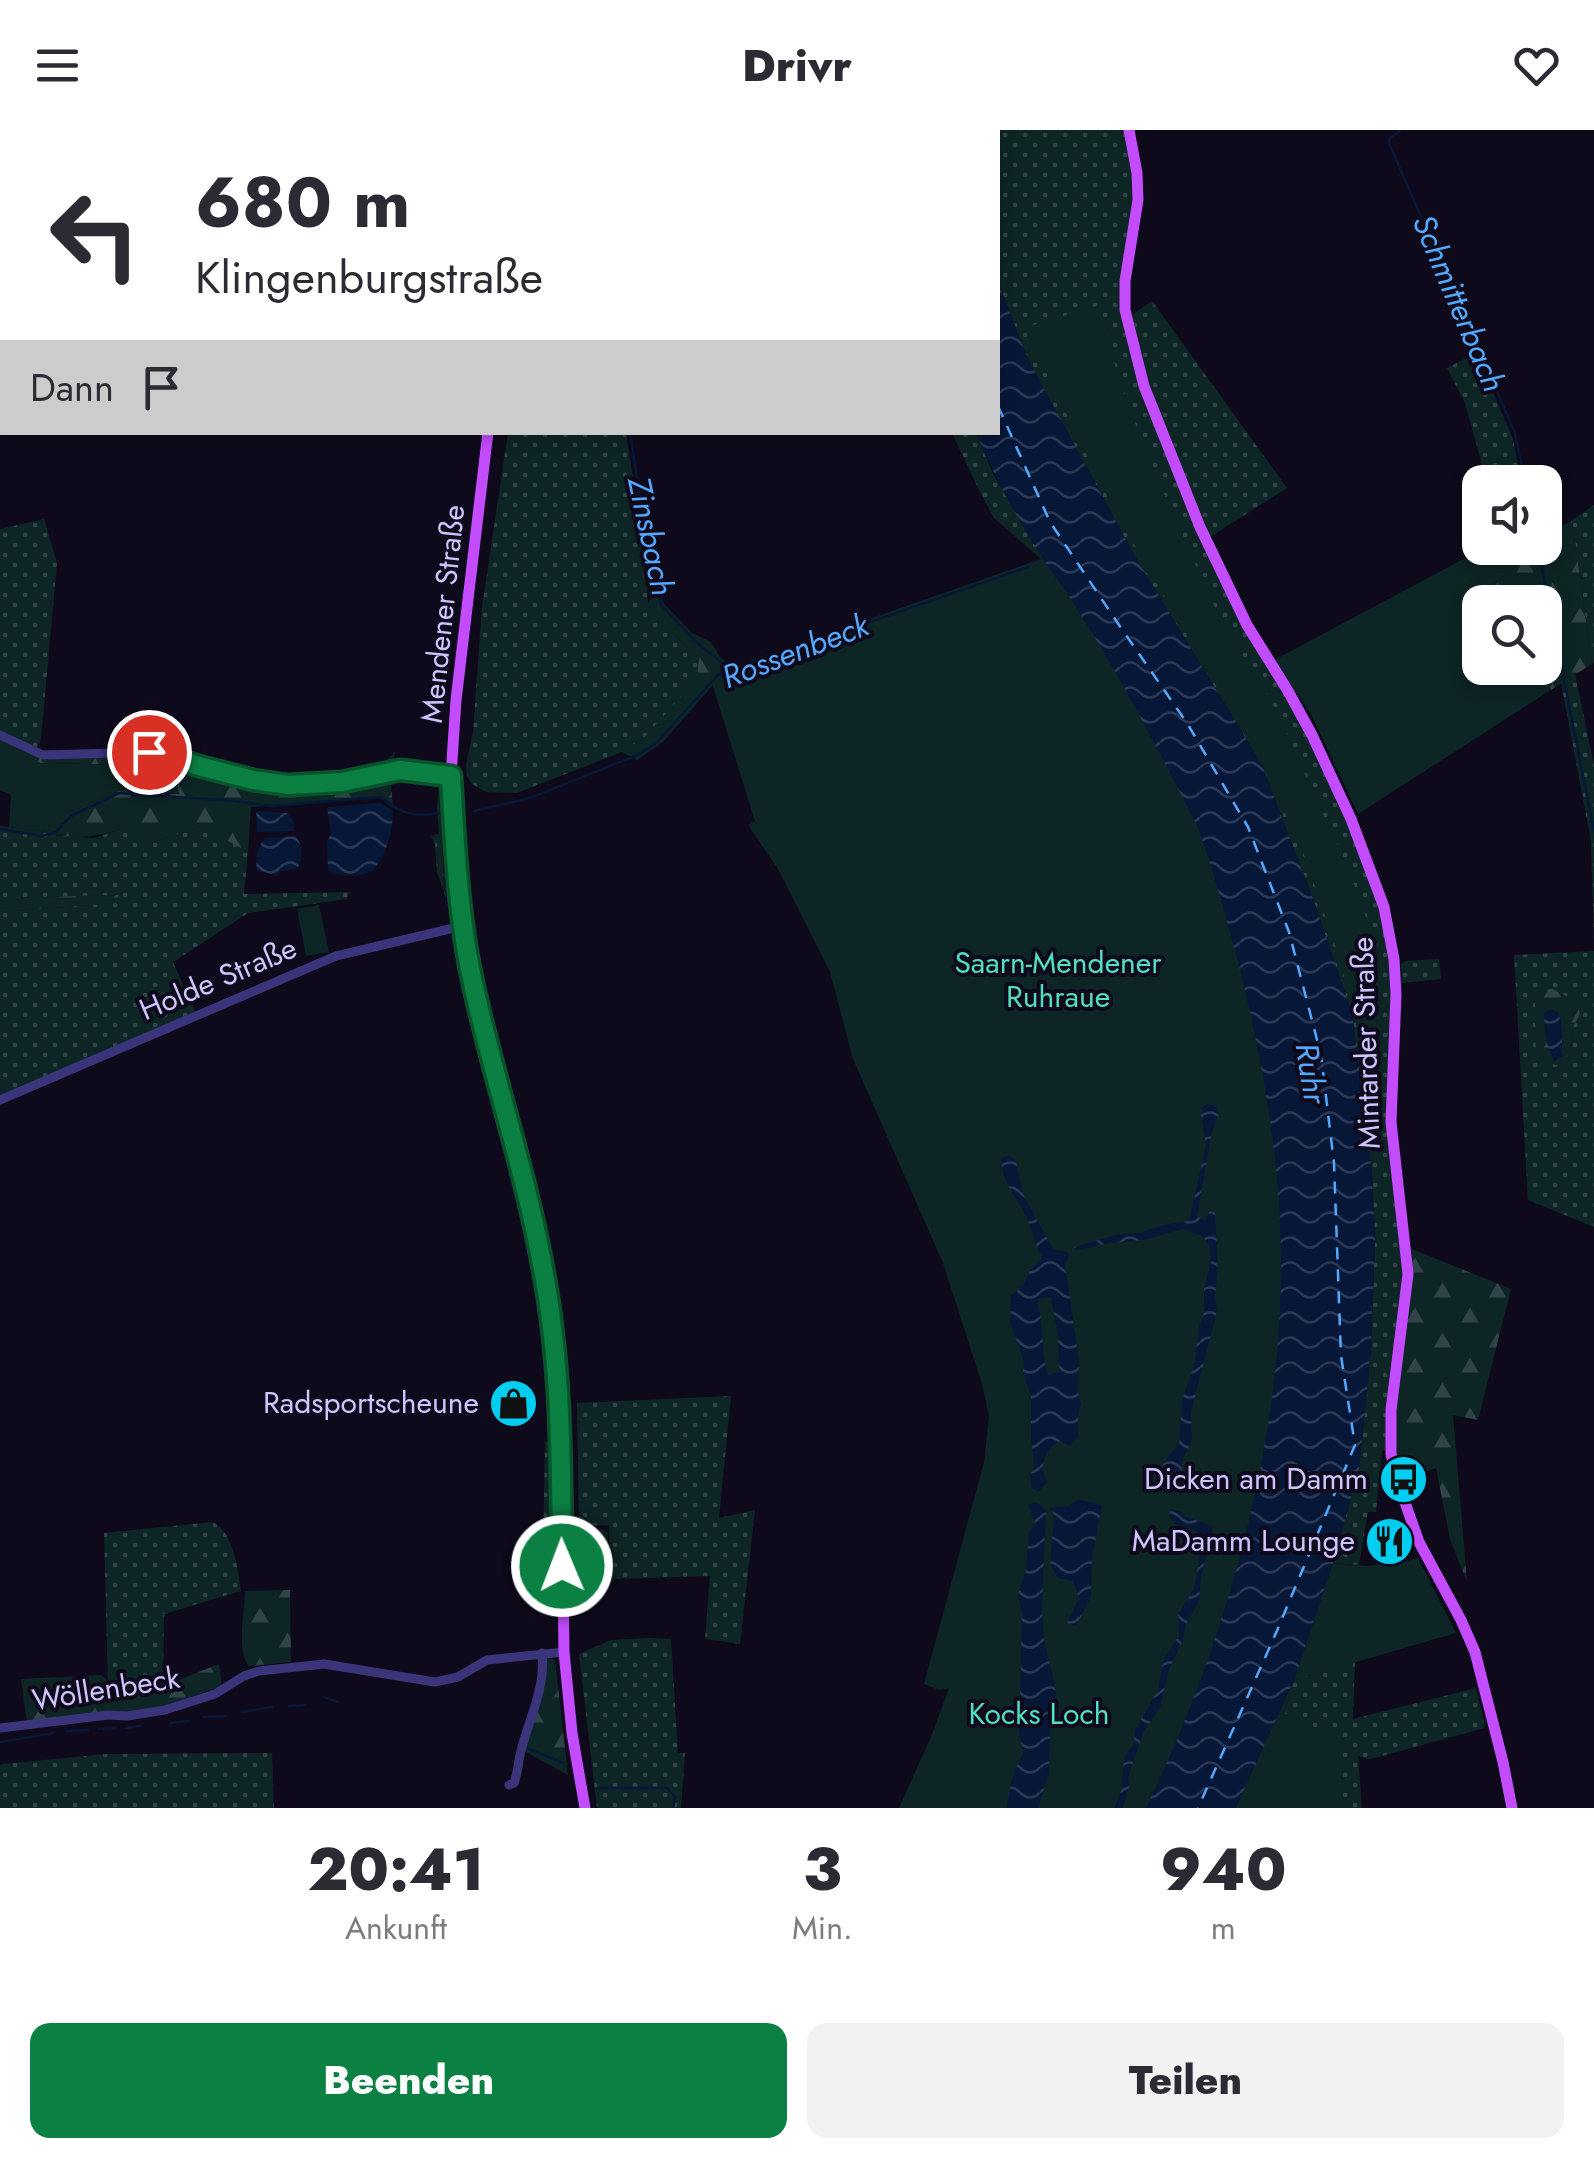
<!DOCTYPE html>
<html lang="de">
<meta charset="utf-8">
<style>
:root{--surface:#fff;--page:#f2f2f3;--text:#2b2b33;--muted:#7c7c81;--accent:#0b8043}
body{margin:0;font-family:Jost,sans-serif;background:var(--page);color:var(--text);height:100vh;display:flex;flex-direction:column;font-size:38px;white-space:nowrap}
*{box-sizing:border-box;margin:0}
p{font-size:32px;color:var(--muted)}
.icon{flex:none;width:55px;height:55px;fill:none;stroke:currentColor;stroke-width:2;stroke-linecap:round;stroke-linejoin:round}
.map{position:relative;height:1678px;overflow:hidden}
.drawer{display:flex;flex-direction:column;background:var(--surface);flex:1}
.drawer>*{flex:none}
.guide{position:absolute;left:0px;top:0px;width:1000px;height:305px;box-shadow:0 5px 15px #0003;background:#fff;color:var(--text);overflow:hidden}
.controls{position:absolute;left:1462px;top:335px;display:grid;gap:20px}
.controls a{display:grid;place-items:center;width:100px;height:100px;border-radius:20px;background:var(--surface);box-shadow:0 5px 15px #0003;font-size:50px}
.pin{position:absolute;display:grid;place-items:center;width:85px;height:85px;color:#fff;margin:-42px;border:5px solid #fff;border-radius:50%;box-shadow:0 2px 10px #0007}
.me{position:absolute;width:110px;margin:-55px;rotate:359deg;stroke-linejoin:round;filter:drop-shadow(0 0 8px #0008)}
.turn{display:flex;align-items:center;gap:35px;height:210px;padding:0 30px;font-size:45px}
.turn .icon{width:130px;height:130px;stroke-width:2.5}
.turn b{display:block;font-size:70px;line-height:85px}
.then{display:flex;align-items:center;height:95px;padding:0 30px;background:#0003;gap:20px;font-size:38px}
.eta{display:flex;justify-content:space-evenly;align-items:center;height:170px;text-align:center}
.eta b{font-size:60px;font-weight:800;line-height:70px}
.cta{display:flex;gap:20px;margin-top:auto;padding:20px 30px}
.cta a{flex:1;height:115px;border-radius:20px;background:var(--accent);color:#fff;font-size:40px;font-weight:800;line-height:115px;text-align:center}
.cta a+a{background:var(--page);color:var(--text)}
header{display:flex;justify-content:space-between;align-items:center;height:130px;padding:0 30px;background:var(--surface);font-size:45px;font-weight:800}
.map>svg:first-child{display:block}
.grass{fill:url(#grass-dots);fill-rule:evenodd}
.forest{fill:url(#forest-firs)}
.green{fill:#0e2525}
.water{fill:url(#water-waves);fill-rule:evenodd}
.lines{fill:none;stroke-linecap:round;stroke-linejoin:round}
.stream{stroke:#071737;stroke-width:2.5}
.ferry{stroke:#53a8ff;stroke-width:2.5;stroke-dasharray:12 10;stroke-linecap:butt}
.minor{stroke:#3a357b;stroke-width:9}
.major{stroke:#c44cff;stroke-width:11}
.route-casing{stroke:#07532c;stroke-width:25}
.route{stroke:#0b8043;stroke-width:18}
.labels{text-anchor:middle;stroke-width:8;stroke-linejoin:round;paint-order:stroke}
.street-label{font-size:30px;fill:#cec5ff;stroke:#0e0a1b}
.park-label{font-size:30px;fill:#51dfc2;stroke:#0e0a1b}
.poi-label{font-size:30px;fill:#cec5ff;stroke:#0e0a1b;text-anchor:end}
.water-label{font-size:32px;font-style:italic;fill:#53a8ff;stroke:#0e0a1b}
</style>
<header><svg class="icon" aria-label="menu" viewBox="0 0 24 24"><path d="M4 6h16M4 12h16M4 18h16"/></svg>Drivr<svg class="icon" aria-label="heart" viewBox="0 0 24 24"><path d="M12 20l-8-8c-3-5 5-10 8-4 3-6 11-1 8 4z"/></svg></header>
<div class="map">
<svg width="1594" height="1678" viewBox="0 0 1594 1678">
<defs>
<pattern id="grass-dots" width="8" height="8" patternUnits="userSpaceOnUse" patternTransform="scale(2.5)"><rect width="8" height="8" fill="#0e2525"/><path d="M2 2h.1M6 6h.1" fill="none" stroke="#304346" stroke-width="1.8" stroke-linecap="round"/></pattern>
<pattern id="forest-firs" width="22" height="20" patternUnits="userSpaceOnUse" patternTransform="scale(2.5)"><rect width="22" height="20" fill="#0e2525"/><path d="M5 1l3.5 6h-7zM16 11l3.5 6h-7z" fill="#304346"/></pattern>
<pattern id="water-waves" width="16" height="10" patternUnits="userSpaceOnUse" patternTransform="scale(2.5)"><rect width="16" height="10" fill="#071737"/><path d="M0 5q4-4 8 0t8 0" fill="none" stroke="#2a3755"/></pattern>
</defs>
<rect width="100%" height="100%" fill="#0e0a1b"/>
<g class="grass">
<path d="M940,0H1126L1134,55L1131,89L1120,150L1121,177L1189,378L1308,605L1349,694L1381,778L1390,830L1403,1145L1389,1320L1382,1321L1376,1382H1368L1359,1435L1333,1433L1359,1339L1371,1220L1375,1111L1372,1043L1352,883L1312,766L1262,635L1133,423L1028,229L998,152V2H941Z"/>
<path d="M1152,171L1287,358L1210,407L1155,276L1132,185Z"/>
<path d="M1476,223L1513,309L1521,352H1487L1465,273L1447,238Z"/>
<path d="M508,303H626L646,431L648,474L658,489L699,528L697,549L645,607L622,622L517,663L486,662L472,654L467,646L466,634L473,602L482,477Z"/>
<path d="M952,303H976L994,346L1043,428L1041,429L994,388L980,362Z"/>
<path d="M1594,375V532L1592,534L1572,390Z"/>
<path d="M44,389L57,433L41,609L37,617L33,619L7,603L0,602V399Z"/>
<path d="M1575,544L1594,635V816L1591,711L1561,553Z"/>
<path d="M439,647L443,651C444,690 440,729 446,768L437,742L435,714L431,706L439,704L437,680Z"/>
<path d="M206,695L216,699L224,709L248,722L244,764L350,762L347,769L248,783L173,832L196,883L0,965V782L117,773V765L0,768V696L42,701L59,706L94,708L125,698L151,713Z"/>
<path d="M1594,821V1097L1528,1070L1514,825ZM1553,859L1578,873L1580,884L1573,896L1570,921Z"/>
<path d="M1439,829L1441,849L1402,853L1401,834L1405,831Z"/>
<path d="M731,1266L719,1388L755,1380L740,1514L705,1509L710,1446L611,1449L609,1395L579,1396L577,1273Z"/>
<path d="M552,1311L555,1317L557,1422H543L545,1312Z"/>
<path d="M212,1392C234,1401 238,1440 241,1461L164,1484L163,1556L153,1563L123,1564L108,1553L104,1403Z"/>
<path d="M649,1508L671,1509L678,1623H685L681,1678H597L579,1524L611,1510Z"/>
<path d="M1355,1531L1353,1589L1476,1558L1485,1594L1484,1598L1375,1628L1368,1629L1358,1626L1362,1678H1236L1294,1550Z"/>
<path d="M272,1623L274,1678H0V1635L3,1634L106,1624Z"/>
</g>
<g class="forest">
<path d="M1572,390L1592,534L1551,560L1539,538H1545V472H1504L1494,453L1517,440L1507,418H1545V396L1550,404Z"/>
<path d="M659,454L663,473L692,503L711,512L720,527L733,537L737,543L718,549L663,612L637,630L622,622L645,607L697,548L699,528L658,489L648,474Z"/>
<path d="M18,618L46,628L166,625L245,652L315,650L385,632L395,622L390,644L393,678L380,668L251,677L248,722L224,709L216,699L206,695L151,713L125,698C95,707 73,711 42,701L55,698L69,682L118,661L178,664L174,636L40,633L15,621Z"/>
<path d="M118,765L117,773L0,782V768Z"/>
<path d="M1544,859H1553L1578,873L1580,884L1573,897L1570,921L1560,936L1545,932L1536,919L1535,895V871Z"/>
<path d="M1412,1119L1511,1159L1478,1290L1453,1285L1467,1452L1450,1409L1436,1338L1410,1348L1400,1343C1382,1299 1404,1221 1409,1174C1411,1156 1411,1137 1412,1119Z"/>
<path d="M290,1460L291,1532L249,1536C236,1521 245,1481 245,1461Z"/>
<path d="M547,1528L555,1530L568,1645L524,1621L544,1551Z"/>
<path d="M219,1534L222,1556L164,1576L132,1582L27,1593L21,1549L101,1545L123,1564L152,1563L163,1556Z"/>
</g>
<g class="green">
<path d="M0,0H226L227,2H2V90L0,89Z"/>
<path d="M1100,175L1122,264L1127,263L1131,283L1159,352L1213,474L1238,514L1244,528L1272,572L1350,743L1369,796L1377,849L1381,903L1377,950L1369,990L1358,902L1339,827L1302,719L1262,635L1113,378L1024,198Z"/>
<path d="M1081,415L1312,939L1239,1561L1339,1609L1344,1678H899L930,1609L949,1558L939,1560L924,1554L984,1332L989,1286L982,1254L943,1133L853,929L830,842L778,739L748,695L755,691L710,547L715,543Z"/>
<path d="M1484,418H1507L1518,440L1494,453L1504,472H1480V538H1539L1551,560L1358,684L1311,584L1274,530Z"/>
<path d="M0,609H6L18,618L16,621L40,633L174,636L179,664L118,661L69,682L55,699L42,701L9,697L11,665L0,660Z"/>
<path d="M319,775L329,822L306,826L297,779Z"/>
<path d="M585,1399H603L608,1403L607,1447L581,1448L579,1403Z"/>
<path d="M1418,1428L1456,1503L1294,1550L1333,1433L1367,1436L1386,1433L1387,1436Z"/>
</g>
<g class="water">
<path d="M998,152L1028,229L1133,423L1262,635L1312,766L1352,883L1372,1043L1375,1111L1371,1220L1359,1339L1333,1433L1294,1550L1236,1678H1146C1226,1512 1281,1318 1281,1132C1281,1042 1265,944 1244,856C1235,819 1225,783 1214,747C1208,728 1203,708 1194,690C1158,619 1120,546 1077,479C1067,462 1054,446 1043,429C1017,388 994,347 976,303L998,302Z"/>
<path d="M380,673L393,681C393,698 386,734 368,743C359,747 343,745 333,744L328,738L327,712L331,703L327,677Z"/>
<path d="M256,681L287,683L294,692V701L257,702Z"/>
<path d="M296,706C303,716 304,729 297,739L280,741L277,746L257,740C255,727 257,718 265,708Z"/>
<path d="M1552,879L1559,883C1563,897 1562,912 1562,927L1554,931C1546,915 1544,901 1544,883Z"/>
<path d="M1208,974L1216,976L1219,984L1212,1002L1197,1086L1205,1091L1210,1080L1215,1081L1218,1139L1215,1165L1217,1181L1191,1283L1192,1310L1182,1332V1343L1187,1352L1173,1361L1161,1351L1163,1334L1179,1313L1182,1270L1194,1236L1199,1197L1204,1182V1158L1211,1132L1210,1118L1203,1106L1183,1099L1144,1110L1109,1113L1075,1121L1074,1117L1119,1104L1140,1103L1163,1095L1189,1091L1206,1015L1201,985L1203,977Z"/>
<path d="M1009,1025L1016,1031L1023,1064L1053,1119L1068,1122L1069,1127L1065,1135L1079,1230L1078,1263L1081,1273L1078,1285V1308L1070,1316L1059,1311C1044,1321 1039,1337 1047,1352L1038,1362L1031,1357L1030,1347L1034,1334L1031,1309V1266L1023,1243L1024,1232L1010,1192L1011,1165C1029,1154 1023,1149 1033,1137C1037,1134 1040,1132 1042,1127C1034,1115 1033,1102 1027,1089C1019,1069 999,1050 1002,1028ZM1051,1167L1058,1206L1059,1242L1049,1245C1039,1222 1046,1196 1037,1173L1041,1168Z"/>
<path d="M1078,1369L1102,1375L1092,1427L1091,1467L1076,1496L1067,1493L1079,1468L1073,1451L1058,1448L1050,1434L1054,1384L1049,1378L1069,1376Z"/>
<path d="M1035,1372L1041,1375L1046,1381L1042,1481L1044,1511L1054,1551L1060,1593L1050,1598L1049,1644L1038,1678H1007L1011,1651L1023,1623L1019,1601L1022,1483L1018,1465L1026,1440L1029,1401L1036,1394L1028,1375Z"/>
<path d="M1171,1380L1180,1381L1182,1385L1208,1394L1213,1400L1201,1447L1199,1472L1186,1494L1183,1511L1169,1539L1160,1578L1144,1601L1128,1647L1129,1656L1123,1678H1114L1122,1659L1123,1635L1126,1624L1133,1616L1135,1600L1158,1560L1164,1528L1179,1506L1178,1485L1194,1458L1202,1415V1407L1196,1401L1175,1394L1169,1386Z"/>
</g>
<g class="lines">
<g class="stream">
<path d="M1401,0L1390,8L1389,13L1515,303L1525,352"/>
<path d="M313,2L314,0"/>
<path d="M544,2H545"/>
<path d="M0,16L2,18"/>
<path d="M630,302L652,444L662,476L697,513L732,541"/>
<path d="M1538,418L1594,701"/>
<path d="M474,681L530,668L640,624L658,611L718,545L1028,437"/>
<path d="M0,699L42,706L56,702L71,686L119,663L235,671L271,676L381,667C399,683 415,688 438,683"/>
<path d="M324,1567L338,1572"/>
<path d="M289,1576L306,1575"/>
<path d="M242,1582L272,1577"/>
<path d="M203,1587L226,1586"/>
<path d="M170,1593L188,1591"/>
<path d="M126,1598L140,1596"/>
<path d="M98,1599L116,1598"/>
<path d="M66,1601L88,1600"/>
<path d="M0,1612L54,1603"/>
<path d="M529,1619L563,1633"/>
<path d="M599,1658H667L675,1667L673,1678"/>
</g>
<g class="ferry">
<path d="M900,0V2"/>
<path d="M998,276L1050,392L1119,495L1187,593L1248,697L1289,802L1321,925L1334,1033L1341,1226L1355,1315L1276,1503L1198,1678"/>
</g>
<g class="minor">
<path d="M0,605L43,625L149,622L168,623L195,635L253,651L288,655L343,652L400,640L451,646"/>
<path d="M0,970L336,826L462,796"/>
<path d="M0,1598L108,1585L127,1586L165,1580L215,1564L244,1546L259,1541L324,1534L435,1552L458,1547L487,1530L564,1522"/>
<path d="M509,1655L514,1653C518,1643 518,1632 521,1621C529,1588 546,1558 542,1523"/>
</g>
<g class="major">
<path d="M1129,0L1137,43L1138,70L1125,151V180L1144,256L1200,397L1247,495L1288,561L1312,605L1351,689L1384,777L1394,829L1396,864L1391,992L1408,1144L1391,1280V1324L1397,1350L1419,1412L1461,1490L1475,1522L1503,1632L1512,1678"/>
<path d="M526,2V0"/>
<path d="M488,302L456,570L451,646L456,739L462,796L474,857L528,1067L551,1187L561,1305L564,1522L572,1603L585,1678"/>
</g>
</g>
<g class="lines">
<defs>
<path id="route" d="M149,622L168,624L195,635L253,650L288,655L342,652L400,640L451,646C455,717 458,788 474,858C495,952 526,1044 543,1139C562,1238 561,1336 562,1436"/>
</defs>
<use href="#route" class="route-casing"/>
<use href="#route" class="route"/>
</g>
<defs>
<symbol id="shop-disc" viewBox="-11 -11 22 22"><circle r="9.5" fill="#00cef0" stroke="#0e0a1b"/><path d="M-5-2.5h2.3a2.7 3.5 0 0 1 5.4 0H5L5.5 6h-11ZM-1.5-2.5h3a1.5 2.3 0 0 0-3 0Z" fill="#111"/></symbol>
<symbol id="bus-disc" viewBox="-11 -11 22 22"><circle r="9.5" fill="#00cef0" stroke="#0e0a1b"/><path d="M-5-6H5V4H4V6H2V4H-2V6H-4V4H-5ZM-3.5-4V0h7V-4ZM-3.5 1.2v1.5H-2V1.2ZM2 1.2v1.5H3.5V1.2Z" fill="#111"/></symbol>
<symbol id="restaurant-disc" viewBox="-11 -11 22 22"><circle r="9.5" fill="#00cef0" stroke="#0e0a1b"/><path d="M-5-6h1v4h1v-4h1v4h1v-4h1v5L-1.5 .5V6h-2V.5L-5-1ZM5-6V6H3V1.5H1.5Q1.5-4 5-6Z" fill="#111"/></symbol>
</defs>
<g fill-rule="evenodd">
<use href="#shop-disc" x="486" y="1246" width="55" height="55"/>
<use href="#bus-disc" x="1376" y="1322" width="55" height="55"/>
<use href="#restaurant-disc" x="1362" y="1384" width="55" height="55"/>
</g>
<g class="labels">
<g class="street-label">
<text transform="translate(443 484) rotate(-84)" y="10">Mendener Straße</text>
<text transform="translate(218 849) rotate(-23)" y="10">Holde Straße</text>
<text transform="translate(1366 913) rotate(-92)" y="10">Mintarder Straße</text>
<text transform="translate(106 1559) rotate(-9)" y="10">Wöllenbeck</text>
</g>
<g class="park-label">
<text x="1058" y="843">Saarn-Mendener<tspan x="1058" dy="34">Ruhraue</tspan></text>
<text x="1039" y="1594">Kocks Loch</text>
</g>
<g class="poi-label">
<text x="479" y="1283">Radsportscheune</text>
<text x="1368" y="1359">Dicken am Damm</text>
<text x="1355" y="1421">MaDamm Lounge</text>
</g>
<g class="water-label">
<text transform="translate(1459 173) rotate(67)" y="11">Schmitterbach</text>
<text transform="translate(651 406) rotate(78)" y="11">Zinsbach</text>
<text transform="translate(795 521) rotate(-21)" y="11">Rossenbeck</text>
<text transform="translate(1311 943) rotate(81)" y="11">Ruhr</text>
</g>
</g>
</svg>
<div class="controls">
<a><svg class="icon" aria-label="sound" viewBox="0 0 24 24"><path d="M4 9h4l5-4v14l-5-4H4zM17 9q2 3 0 6"/></svg></a>
<a><svg class="icon" aria-label="search" viewBox="0 0 24 24"><circle cx="10" cy="10" r="6"/><path d="M15 15l6 6"/></svg></a>
</div>
<div class="pin" style="left:149px;top:622px;background:#d93025"><svg class="icon" aria-label="arrive" viewBox="0 0 24 24"><path d="M6 21V4h12l-3 4 3 4H6"/></svg></div>
<svg class="me" style="left:562px;top:1436px" viewBox="-20 -20 40 40"><circle r="17" fill="#0b8043" stroke="#fff" stroke-width="3"/><path d="M0-11L8 9 0 5-8 9z" fill="#fff"/></svg>
<div class="guide">
<div class="turn"><svg class="icon" aria-label="left" viewBox="0 0 24 24"><path d="M17 20v-9H6M10 6l-5 5 5 5"/></svg><div><b>680 m</b>Klingenburgstraße</div></div>
<div class="then">Dann<svg class="icon" aria-label="arrive" viewBox="0 0 24 24"><path d="M6 21V4h12l-3 4 3 4H6"/></svg></div>
</div>
</div>
<section class="drawer">
<div class="eta">
<div><b>20:41</b><p>Ankunft</p></div>
<div><b>3</b><p>Min.</p></div>
<div><b>940</b><p>m</p></div>
</div>
<div class="cta"><a>Beenden</a><a>Teilen</a></div>
</section>
